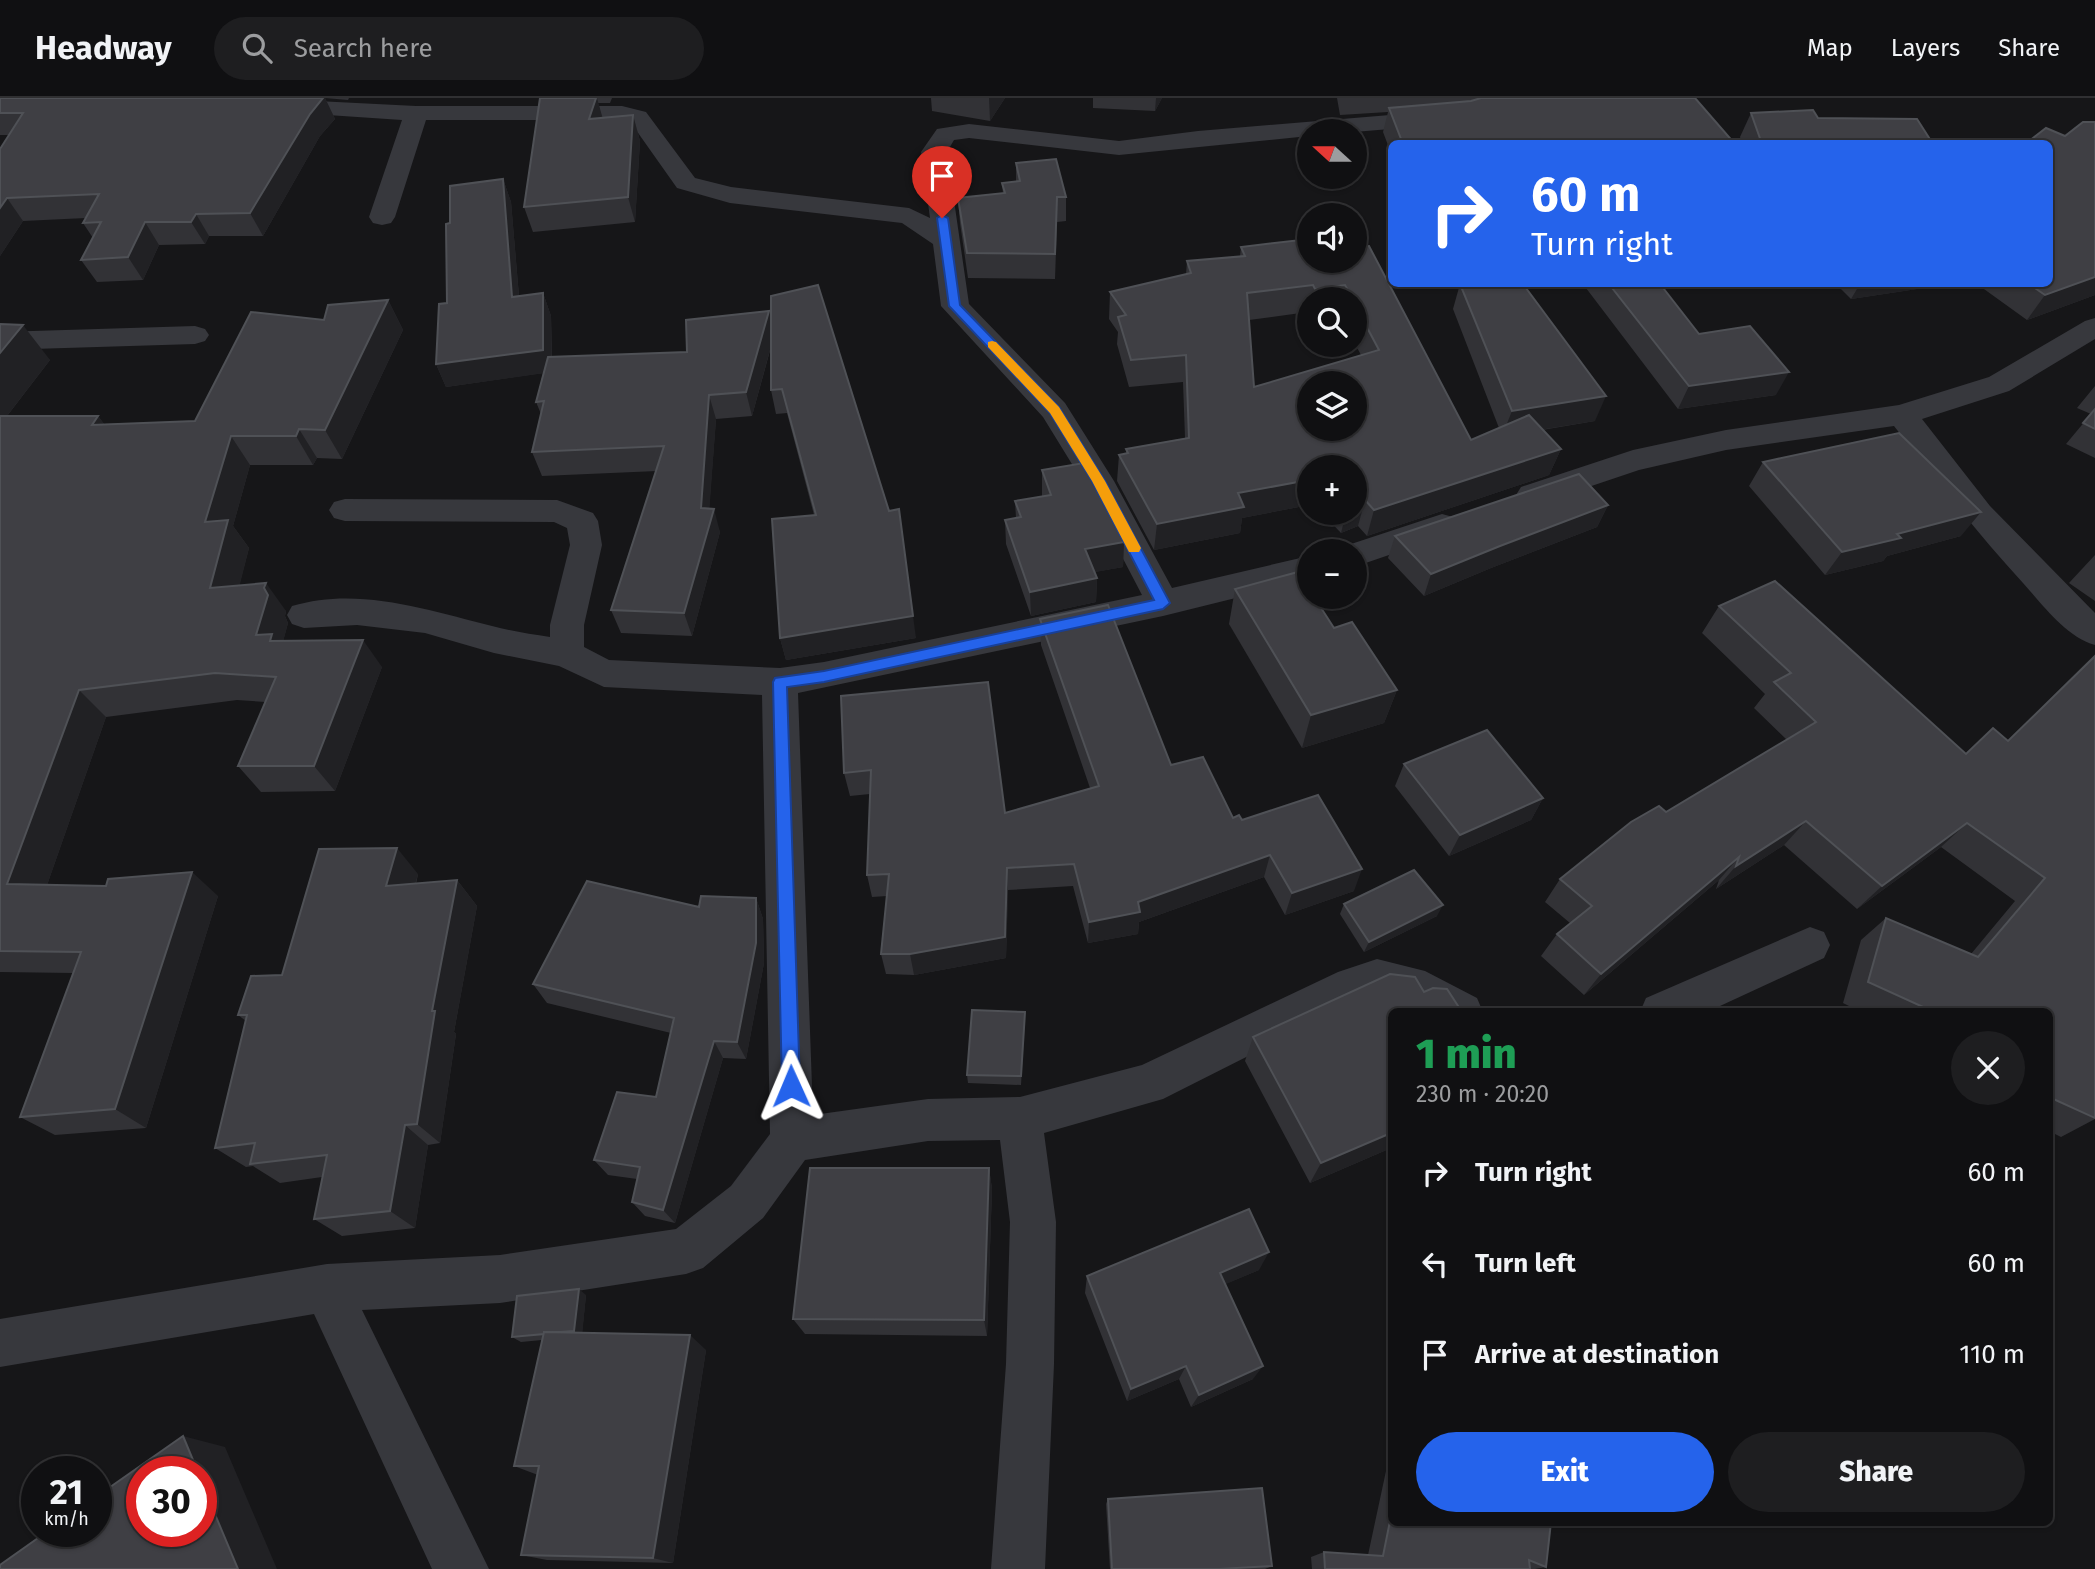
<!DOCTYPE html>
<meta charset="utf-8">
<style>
:root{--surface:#101012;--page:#1e1e20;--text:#f1f3f6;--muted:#9c9d9f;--line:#303032;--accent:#2563eb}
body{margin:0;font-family:"Fira Sans",sans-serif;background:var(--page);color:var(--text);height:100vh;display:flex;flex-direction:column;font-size:26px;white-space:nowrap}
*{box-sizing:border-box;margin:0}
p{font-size:23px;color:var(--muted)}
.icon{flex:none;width:38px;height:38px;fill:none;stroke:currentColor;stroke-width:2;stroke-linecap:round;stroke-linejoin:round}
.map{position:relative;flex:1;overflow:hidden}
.sheet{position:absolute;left:1388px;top:910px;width:665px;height:518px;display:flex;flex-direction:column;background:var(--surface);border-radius:10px;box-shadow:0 2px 5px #0004,0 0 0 2px var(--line)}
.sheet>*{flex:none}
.top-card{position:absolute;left:1388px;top:42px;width:665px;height:147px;border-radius:10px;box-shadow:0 2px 5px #0004,0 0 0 2px var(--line);background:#2563eb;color:#fff;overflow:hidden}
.needle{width:46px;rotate:291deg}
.fabs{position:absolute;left:1297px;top:21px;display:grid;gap:14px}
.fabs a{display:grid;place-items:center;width:70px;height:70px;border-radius:50%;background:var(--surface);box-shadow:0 2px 5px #0004,0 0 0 2px var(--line);font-size:35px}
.speed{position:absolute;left:21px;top:1358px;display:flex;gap:14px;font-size:35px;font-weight:700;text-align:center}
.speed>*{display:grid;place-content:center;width:91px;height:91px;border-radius:50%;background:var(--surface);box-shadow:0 2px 5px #0004,0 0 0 2px var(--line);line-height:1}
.speed small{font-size:18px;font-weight:400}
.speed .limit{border:10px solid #d22;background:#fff;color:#111}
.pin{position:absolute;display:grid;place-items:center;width:60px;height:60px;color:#fff;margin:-72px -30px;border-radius:50% 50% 50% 0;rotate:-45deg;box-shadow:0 0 7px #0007}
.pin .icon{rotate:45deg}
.me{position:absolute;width:77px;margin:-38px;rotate:359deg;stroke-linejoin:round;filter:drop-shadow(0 0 5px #0008)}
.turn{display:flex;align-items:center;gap:24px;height:147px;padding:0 28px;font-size:32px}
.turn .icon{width:91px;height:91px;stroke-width:2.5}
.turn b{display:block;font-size:49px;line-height:60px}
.round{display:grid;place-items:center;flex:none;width:74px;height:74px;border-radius:37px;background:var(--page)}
.overview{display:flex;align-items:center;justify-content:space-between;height:119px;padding:0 28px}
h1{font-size:42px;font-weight:800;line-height:52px;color:#1e9e55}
.primary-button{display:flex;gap:14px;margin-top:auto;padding:14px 28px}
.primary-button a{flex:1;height:80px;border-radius:42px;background:var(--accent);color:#fff;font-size:28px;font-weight:800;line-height:80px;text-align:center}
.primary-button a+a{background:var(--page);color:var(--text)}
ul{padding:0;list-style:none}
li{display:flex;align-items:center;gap:21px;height:91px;padding:0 28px}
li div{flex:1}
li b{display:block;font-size:26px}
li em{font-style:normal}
header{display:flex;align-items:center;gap:42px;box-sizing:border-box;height:98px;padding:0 35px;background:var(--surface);border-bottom:2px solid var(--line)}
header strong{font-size:33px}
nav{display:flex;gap:38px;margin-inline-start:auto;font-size:24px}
.search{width:490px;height:63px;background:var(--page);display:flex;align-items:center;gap:18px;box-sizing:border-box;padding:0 24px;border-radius:38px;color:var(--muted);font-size:26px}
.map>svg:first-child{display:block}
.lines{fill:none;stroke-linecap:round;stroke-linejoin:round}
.minor{fill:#37383d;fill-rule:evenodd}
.wall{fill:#323236;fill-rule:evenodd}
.shaded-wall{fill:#212124}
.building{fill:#3f3f44;stroke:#4f5156;stroke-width:2;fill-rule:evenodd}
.route{fill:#2563eb;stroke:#184099;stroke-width:2}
.slow{fill:#f59e0b}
</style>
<header>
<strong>Headway</strong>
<div class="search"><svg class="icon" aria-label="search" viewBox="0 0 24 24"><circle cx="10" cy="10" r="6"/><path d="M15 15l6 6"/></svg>Search here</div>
<nav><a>Map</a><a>Layers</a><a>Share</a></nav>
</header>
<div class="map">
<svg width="2095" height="1471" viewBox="0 0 2095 1471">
<rect width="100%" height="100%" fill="#161618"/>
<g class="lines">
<g class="minor">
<path d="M277,1L416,8H622L646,14L695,80L731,89L909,110L930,120L921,54L937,31L969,26L1119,43L1198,33L1438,13L1447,15L1450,20L1447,25L1438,27L1354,34L1309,33V38L1119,57L969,40L954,42L947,54L969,206L1065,305L1114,383L1172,490L1309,458V482L1163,518L798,595L813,1017L928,1001L1020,999L1142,967L1338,874L1377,861L1425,873L1477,900L1483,914H1421L1403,903L1377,899L1286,939L1163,1001L1044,1035L1056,1124L1054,1266L1045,1471H991L1006,1266L1010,1124L1000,1042L928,1043L805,1062L763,1120L703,1170L686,1176L500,1205L362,1212L489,1471H432L314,1216L0,1269V1221L327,1166L500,1157L676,1131L731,1088L770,1036L762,597L604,589L559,568L494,555L425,535L357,527L304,530L292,526L287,517L292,508C358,488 428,512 492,528C511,533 530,536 550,539V527L570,447L567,430L554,424L345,423L334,420L329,412L334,404L345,401L557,402L593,415L598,423L602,447L584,527V549L609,562L780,570L824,564L1142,497L1083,384L1043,319L941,208L933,146L902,125L730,105L677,90L636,32L628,24L621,22H426L395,119L391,125L382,127L373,125L369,119L402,22L268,13L265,8L268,3Z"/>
<path d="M2095,220V241L2009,293L1922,321L1990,408L2095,515V547C2065,538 2044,508 2023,485C1977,435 1936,382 1894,328L1726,352L1639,372L1532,408L1521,405L1516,397L1521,389L1633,352L1726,332L1899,307L1989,279L2085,223Z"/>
<path d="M195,228L205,231L209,237L205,243L195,246L0,252V234Z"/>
<path d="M1442,416L1453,419L1458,427L1453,435L1354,469V453H1340L1342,449Z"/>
<path d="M1810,829L1824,834L1830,847L1824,860L1707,914H1640L1646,900Z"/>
</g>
</g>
<g class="wall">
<path d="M0,0H349L348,2L325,0L335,21L320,38L263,138H209L205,146L159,147L143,182L97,184L81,162L93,140L83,125L86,120L23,123L0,158V51L9,37H0Z"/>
<path d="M540,0H612L610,5H598L602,20L633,17L640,43L635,124L533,134L524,109Z"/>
<path d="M931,0H1005L990,23L932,13Z"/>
<path d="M1093,0H1162L1155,13L1093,10Z"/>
<path d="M1337,0H1695L1735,46H1391V55L1383,34L1388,14L1340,17Z"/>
<path d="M1751,15L1818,20L1933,46H1742L1740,39Z"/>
<path d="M2095,24V197L2027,222L1977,186H2049L2065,38Z"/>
<path d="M1016,65L1066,99V123L1057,124L1055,181L968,180L960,125L958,100L1003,96L1002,85L1016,84Z"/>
<path d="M503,81L511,104L519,198L543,195L551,218L552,259L687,254L769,213L771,222L916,540L786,562L780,540L814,417L787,315L776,316L771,292V249L752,318L716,321L709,411L720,434L692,538L621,535L611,512L657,373L542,378L532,354L541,316L536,304L543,275L446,289L436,266L447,205L450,125Z"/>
<path d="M1241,149L1354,163L1471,342L1499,330L1453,211L1460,186L1595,323L1542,332L1561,351L1549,377L1367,438L1358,428L1341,435L1322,415H1354L1309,369V407L1242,420L1240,435L1154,452L1117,383L1119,357L1126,356V351L1185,340L1183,284L1129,289L1117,246L1118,234L1109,221L1110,194L1186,176L1187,163L1240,158ZM1309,201H1354V244L1361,257L1254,289L1249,222L1308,214L1309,216Z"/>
<path d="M1588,186H1660L1699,236L1776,297L1678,311L1586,190Z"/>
<path d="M1836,186H1950L1851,201Z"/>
<path d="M388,202L403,232L342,361L317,360L313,367H250L233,428L249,450L239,488L286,513L285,518L288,525L283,543L382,569L335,693L261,694L238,668L266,604L237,602L106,619L47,787L218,798L146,1030L55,1037L20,1019L73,875L0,874V226L50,262L7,318H98L104,326L195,323L324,222Z"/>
<path d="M2095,288V360L2066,346L2091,316L2077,310Z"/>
<path d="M1763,364L1961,438L1887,458L1883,463L1825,477L1749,388Z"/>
<path d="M1042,372L1124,444L1123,469L1094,474L1097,480L1096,504L1031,518L1006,446L1005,422L1016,420L1015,403L1042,398Z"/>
<path d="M1608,407L1597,429L1491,470L1424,498L1388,460L1395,438Z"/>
<path d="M2095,457V503L2069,485Z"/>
<path d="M1235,491L1334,530L1397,592L1384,625L1302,650L1229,526Z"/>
<path d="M1719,508L1966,656L2008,643L2095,558V1021L2061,1039L2049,1033V914H1861L1843,905L1861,842L1886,820L1971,856L2015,803L1941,749L1857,811L1784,747L1716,791L1719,782L1584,897L1541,858L1557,836L1570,825L1545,804L1560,781L1666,714L1787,642L1754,610L1765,596L1702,535Z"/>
<path d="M1040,521L1171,667L1233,720L1242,722L1354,793L1285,817L1264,779L1139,824L1138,836L1088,845L1073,788L1008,792L1006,860L914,877L886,876L881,856L887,798L872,799L867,777L870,696L850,698L844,675L841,598L1005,715L1090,690L1041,547Z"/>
<path d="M1404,666L1543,700L1531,722L1449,758L1395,688Z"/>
<path d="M418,776L416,786L457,782L477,808L454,934L456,936L440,1045L428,1047L415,1130L342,1138L314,1121L322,1079L280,1085L253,1068L246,1069L215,1050L246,923L238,917L282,877Z"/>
<path d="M756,800L763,821L764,865L746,961L723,960L675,1125L645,1118L632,1104L637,1081L608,1077L594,1062L656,999L671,935L547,905L533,886L699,809Z"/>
<path d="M1344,806L1437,818L1364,854L1340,816Z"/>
<path d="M1025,914L1021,987L968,985L967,977Z"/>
<path d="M1391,914V1050L1310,1085L1245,963L1253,939Z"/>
<path d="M989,1070L992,1091L987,1238L805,1236L793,1221Z"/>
<path d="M1259,1172L1225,1186L1253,1281L1191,1309L1179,1281L1127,1303L1085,1195L1087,1178Z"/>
<path d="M586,1197L582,1235L706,1252L673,1465L547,1462L521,1457L538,1377L514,1368L542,1242L521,1244L512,1239Z"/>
<path d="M1391,1357V1424H1551L1546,1469L1535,1471H1312L1311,1459L1324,1454L1368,1457L1389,1359Z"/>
<path d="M1108,1401L1272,1468L1265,1471H1110L1106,1406Z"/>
</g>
<g class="shaded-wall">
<path d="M323,0H325L335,21L320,38L263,138L250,115L310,16Z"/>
<path d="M597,0L604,25L589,21Z"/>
<path d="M989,0H1005L990,23Z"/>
<path d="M1156,0H1162L1155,13Z"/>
<path d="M633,17L640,43L635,124L628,99Z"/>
<path d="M503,81L511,104L521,222L512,199Z"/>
<path d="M7,100L23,123L0,158V110Z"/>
<path d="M196,116L209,138L205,146L191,124Z"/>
<path d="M145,124L159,147L143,182L128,159Z"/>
<path d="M2095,179V197L2027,222L2045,197Z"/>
<path d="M1860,186H1950L1851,201Z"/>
<path d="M543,195L551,218L552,274L446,289L436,266Z"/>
<path d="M388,202L403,232L342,361L325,332Z"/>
<path d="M769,213L774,237L752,318L746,294Z"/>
<path d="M23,227L50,262L0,327V255Z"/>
<path d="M1789,274L1776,297L1678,311L1689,288Z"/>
<path d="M709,297L716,321L708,431L714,411L720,434L692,538L684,515L701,410Z"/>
<path d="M1606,298L1595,323L1502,338L1512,313Z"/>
<path d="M98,318L120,347L92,327Z"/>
<path d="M299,331L317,360L313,367L296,338Z"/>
<path d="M231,338L250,367L233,428L249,450L232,518L210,490L205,424Z"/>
<path d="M1561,351L1549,377L1367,438L1374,412Z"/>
<path d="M1309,382V407L1242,420L1240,435L1154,452L1157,426L1238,395Z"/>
<path d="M1365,402L1358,428L1341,435L1346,415H1354V406Z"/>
<path d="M1608,407L1597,429L1491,470L1424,498L1431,476L1500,448Z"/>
<path d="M1981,414L1961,438L1887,458L1883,463L1825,477L1842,454L1897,436Z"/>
<path d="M1124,444L1123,469L1085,476V451Z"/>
<path d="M1097,480L1096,504L1031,518L1030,494Z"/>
<path d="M266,485L286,513L285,518L288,525L282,548L256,537Z"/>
<path d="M913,518L916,540L786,562L780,540Z"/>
<path d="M363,542L382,569L335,693L314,668Z"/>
<path d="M79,592L106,619L39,810L7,786Z"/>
<path d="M1397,592L1384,625L1302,650L1311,617Z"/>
<path d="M1543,700L1531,722L1449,758L1460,737Z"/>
<path d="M1806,723L1784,747L1716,791L1736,768Z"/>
<path d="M1967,725L1941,749L1857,811L1882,788Z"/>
<path d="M397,750L418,776L408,813L386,788Z"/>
<path d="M1270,757L1264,779L1139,824L1138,836L1088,845L1089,824L1138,804Z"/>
<path d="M1739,759L1719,782L1584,897L1601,876Z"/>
<path d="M1007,770L1008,792L1006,860L914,877L910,856Z"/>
<path d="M1362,771L1354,793L1285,817L1292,795Z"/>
<path d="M192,774L218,798L146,1030L115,1011Z"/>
<path d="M457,782L477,808L454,934L456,936L440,1045L417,1026L432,913Z"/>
<path d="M756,800L763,821L764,865L746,961L737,944Z"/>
<path d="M1443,807L1437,818L1364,854L1369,844Z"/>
<path d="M1025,914V923L1021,987V978Z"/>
<path d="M714,943L723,960L675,1125L663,1112Z"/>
<path d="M405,1027L428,1047L415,1130L390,1113Z"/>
<path d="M1391,1035V1050L1310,1085L1321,1065Z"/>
<path d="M989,1070L992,1091L987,1238L984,1222Z"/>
<path d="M1269,1154L1259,1172L1212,1192L1220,1175Z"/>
<path d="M579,1191L586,1197L582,1238L574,1233Z"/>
<path d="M690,1237L706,1252L673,1465L653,1460Z"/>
<path d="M1186,1268L1179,1281L1127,1303L1131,1291Z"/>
<path d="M1263,1268L1253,1281L1191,1309L1199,1297Z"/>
<path d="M183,1338L225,1349L277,1471H238L201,1383V1374H198Z"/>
</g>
<g class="building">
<path d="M0,0H323L310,16L250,115L196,116L191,124H145L128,159L81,162L101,124L83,125L99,96L7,100L0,110V51L23,15H0Z"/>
<path d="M540,0H596L589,21L633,17L628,99L524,109Z"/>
<path d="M1481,0H1695L1735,46H1403L1389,10L1471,3Z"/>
<path d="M1813,12L1818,20L1917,21L1933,46H1762L1751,15Z"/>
<path d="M2083,24H2095V179L2045,197L2029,186H2049V46H2025L2046,30L2065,38Z"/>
<path d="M1056,61L1066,99H1057L1055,156L967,155L958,100L1005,95L1002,85L1020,83L1016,65Z"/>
<path d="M503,81L512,199L543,195V252L436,266L439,206L447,205L446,126L450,125V88Z"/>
<path d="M1309,141V163H1354V148H1369L1471,342L1529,317L1561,351L1374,412L1365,402L1354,406V369H1309V382L1238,395L1244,409L1157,426L1119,357L1128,355L1126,351L1189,340L1186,257L1131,262L1118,219L1126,217L1110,194L1191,175L1187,163L1245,158L1241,149ZM1313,187L1315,191L1345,187L1353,201H1354V205L1379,252L1254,289L1247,195ZM1309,285H1354V331H1309Z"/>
<path d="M1460,186H1523L1606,298L1512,313Z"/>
<path d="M1609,186H1660L1699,236L1750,228L1789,274L1689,288Z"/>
<path d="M818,187L889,413L899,411L913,518L780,540L772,421L816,417L782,291L771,292V198Z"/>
<path d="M388,202L325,332L299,331L296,338H231L205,424L228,422L210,490L266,485L264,490L268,497L256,537L272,536L270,543L363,542L314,668H238L276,579L215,575L79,592L7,786L106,788L108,781L192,774L115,1011L20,1019L81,854L0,853V318H98L92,327L195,323L251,214L324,222L328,207Z"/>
<path d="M769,213L746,294L709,297L701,410L714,411L684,515L611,512L664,348L532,354L544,303L536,304L548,259L687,254L686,222Z"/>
<path d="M0,226L23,227L0,255Z"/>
<path d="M2095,311V331L2083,325Z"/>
<path d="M1899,335L1981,414L1897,436L1901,440L1842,454L1763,364Z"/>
<path d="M1084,365L1124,444L1085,451L1097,480L1030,494L1005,422L1021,419L1015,403L1051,397L1042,372Z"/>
<path d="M1579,376L1608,407L1500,448L1431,476L1395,438Z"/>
<path d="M1298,474L1309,491V499H1314L1334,530L1352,524L1397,592L1311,617L1235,491Z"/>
<path d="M1775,483L1966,656L1993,630L2008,643L2095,558V1020L2049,999V914H1934L1868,884L1886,820L1978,859L2045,780L1967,725L1882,788L1806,723L1736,768L1739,759L1601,876L1557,836L1592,808L1560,781L1631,724L1659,708L1666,714L1816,624L1774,584L1791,575L1719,508Z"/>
<path d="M1108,507L1171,667L1203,659L1233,720L1239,717L1242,722L1318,697L1362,771L1292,795L1270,757L1138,804L1140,814L1089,824L1074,766L1007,770L1005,839L910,856H881L889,776L867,777L871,672L844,675L841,598L988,584L1005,715L1099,688L1040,521Z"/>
<path d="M1487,632L1543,700L1460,737L1404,666Z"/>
<path d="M397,750L386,788L457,782L432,913H435L417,1026L405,1027L390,1113L314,1121L327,1057L250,1066L255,1045L215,1050L247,917H238L251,878L282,877L319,751Z"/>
<path d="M1414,772L1443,807L1369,844L1344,806Z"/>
<path d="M587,783L699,809L701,798L756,800V845L737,944L714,943L663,1112L632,1104L640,1069L594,1062L617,994L656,999L674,920L533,886Z"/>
<path d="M1390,876L1415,879L1424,894L1433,890L1447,891L1462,914H1391V1035L1321,1065L1253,939Z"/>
<path d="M972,912L1025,914L1021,978L967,977Z"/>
<path d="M810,1070H989L984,1222L793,1221Z"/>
<path d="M1249,1111L1269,1154L1220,1175L1263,1268L1199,1297L1186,1268L1131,1291L1087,1178Z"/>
<path d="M579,1191L574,1233L561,1234H544V1236L512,1239L517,1198Z"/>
<path d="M544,1234L690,1237L653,1460L521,1457L539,1368H514Z"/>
<path d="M183,1338L198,1374H142V1433H201V1383L238,1471H0V1467L48,1433H96V1399Z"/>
<path d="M1262,1390L1272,1468L1219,1471H1112L1108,1401Z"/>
<path d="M1391,1418V1424H1551L1546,1469L1529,1462L1530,1471H1325L1324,1454L1383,1458Z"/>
</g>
<path class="route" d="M942,117L948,120L960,207L1059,309L1105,383L1170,505L1163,511L824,584L787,589L800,988L797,994L791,997L784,994L782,988L773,584L775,580L824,573L1154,502L1092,383L1050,315L949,208L937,120Z"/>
<path class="slow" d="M992,243L996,244L1059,309L1105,383L1141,450L1139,454H1129L1092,383L1050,315L988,249V244Z"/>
</svg>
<div class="fabs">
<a><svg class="needle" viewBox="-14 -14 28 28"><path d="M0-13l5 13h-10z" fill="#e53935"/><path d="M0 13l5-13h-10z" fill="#9c9d9f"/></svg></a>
<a><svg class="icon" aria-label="sound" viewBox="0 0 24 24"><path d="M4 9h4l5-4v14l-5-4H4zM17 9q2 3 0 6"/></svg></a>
<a><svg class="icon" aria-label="search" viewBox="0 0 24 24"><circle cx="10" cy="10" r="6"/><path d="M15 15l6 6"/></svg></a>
<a><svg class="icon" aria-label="layers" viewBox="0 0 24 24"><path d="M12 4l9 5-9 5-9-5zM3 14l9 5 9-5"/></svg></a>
<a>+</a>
<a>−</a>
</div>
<div class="speed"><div>21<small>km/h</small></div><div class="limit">30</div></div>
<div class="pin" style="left:942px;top:120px;background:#d93025"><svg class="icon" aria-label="arrive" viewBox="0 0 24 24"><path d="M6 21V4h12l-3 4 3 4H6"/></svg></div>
<svg class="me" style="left:791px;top:988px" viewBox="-20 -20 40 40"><path d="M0-17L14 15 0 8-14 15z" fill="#2563eb" stroke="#fff" stroke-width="4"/></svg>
<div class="top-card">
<div class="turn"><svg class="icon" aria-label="right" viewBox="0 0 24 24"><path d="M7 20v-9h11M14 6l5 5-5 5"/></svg><div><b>60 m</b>Turn right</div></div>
</div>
<section class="sheet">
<div class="overview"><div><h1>1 min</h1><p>230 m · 20:20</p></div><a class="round"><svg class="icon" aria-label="close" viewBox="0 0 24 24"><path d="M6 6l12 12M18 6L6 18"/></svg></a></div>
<ul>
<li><svg class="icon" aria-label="right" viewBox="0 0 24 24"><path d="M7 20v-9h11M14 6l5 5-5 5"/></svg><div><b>Turn right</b></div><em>60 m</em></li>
<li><svg class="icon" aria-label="left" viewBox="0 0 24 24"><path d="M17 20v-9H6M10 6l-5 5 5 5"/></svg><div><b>Turn left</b></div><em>60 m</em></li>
<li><svg class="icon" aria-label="arrive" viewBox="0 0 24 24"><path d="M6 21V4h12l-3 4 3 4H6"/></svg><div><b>Arrive at destination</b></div><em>110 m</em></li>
</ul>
<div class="primary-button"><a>Exit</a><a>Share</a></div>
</section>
</div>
